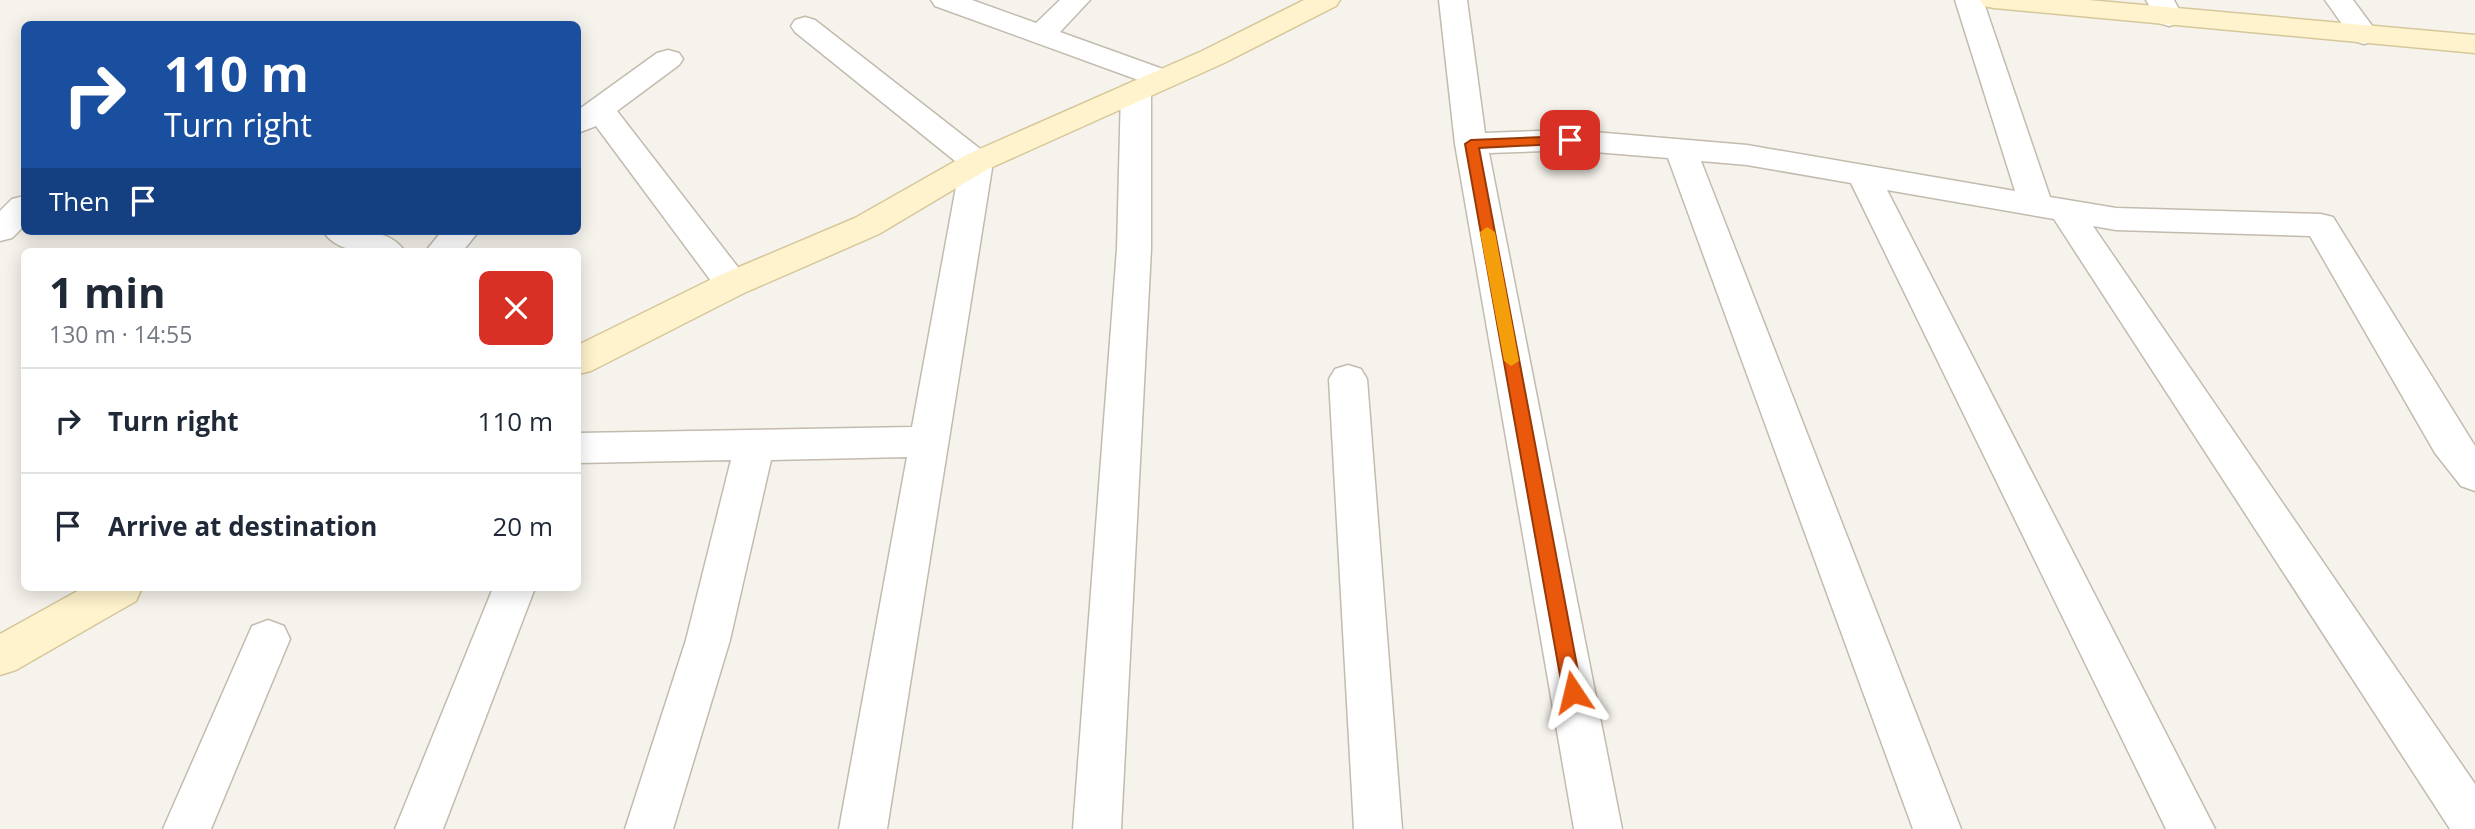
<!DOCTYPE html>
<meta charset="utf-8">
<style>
:root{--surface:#fff;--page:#f2f2f3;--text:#1f2937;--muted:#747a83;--line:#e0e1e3}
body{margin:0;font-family:"Open Sans",sans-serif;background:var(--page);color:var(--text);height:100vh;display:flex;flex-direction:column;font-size:26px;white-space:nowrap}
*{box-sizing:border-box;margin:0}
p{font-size:23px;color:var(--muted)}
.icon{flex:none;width:38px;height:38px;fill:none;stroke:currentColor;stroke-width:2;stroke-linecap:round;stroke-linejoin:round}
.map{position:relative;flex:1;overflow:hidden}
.drawer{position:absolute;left:21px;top:248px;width:560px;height:343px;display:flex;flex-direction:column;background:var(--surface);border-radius:10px;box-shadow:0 4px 18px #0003}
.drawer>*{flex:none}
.banner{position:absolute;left:21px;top:21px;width:560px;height:214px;border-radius:10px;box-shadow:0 4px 18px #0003;background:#1a4fa0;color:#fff;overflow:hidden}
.pin{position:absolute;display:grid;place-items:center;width:60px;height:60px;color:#fff;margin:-30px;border-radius:14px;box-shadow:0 4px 10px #0006}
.me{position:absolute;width:77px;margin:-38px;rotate:350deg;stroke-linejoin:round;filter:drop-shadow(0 0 5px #0008)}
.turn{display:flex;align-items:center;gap:24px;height:147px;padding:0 28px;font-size:32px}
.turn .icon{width:91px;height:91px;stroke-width:2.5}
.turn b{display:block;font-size:49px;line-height:60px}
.then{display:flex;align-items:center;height:66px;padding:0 28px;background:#0003;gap:14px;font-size:26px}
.round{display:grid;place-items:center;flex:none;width:74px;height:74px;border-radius:10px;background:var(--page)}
.head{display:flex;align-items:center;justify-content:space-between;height:119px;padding:0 28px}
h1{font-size:42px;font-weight:700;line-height:52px}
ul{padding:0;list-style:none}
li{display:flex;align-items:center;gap:21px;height:105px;padding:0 28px;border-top:2px solid var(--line)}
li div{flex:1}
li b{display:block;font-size:26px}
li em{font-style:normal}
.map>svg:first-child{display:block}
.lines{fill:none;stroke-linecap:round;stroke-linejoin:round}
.street-casing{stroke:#c2bbae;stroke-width:3}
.secondary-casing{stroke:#d6c79b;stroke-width:3}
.street{fill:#fff;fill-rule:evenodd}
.secondary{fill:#fff3cd;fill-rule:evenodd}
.route{fill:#ea580c;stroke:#983908;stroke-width:2}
.slow{fill:#f59e0b}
</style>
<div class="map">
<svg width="2475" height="829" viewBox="0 0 2475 829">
<rect width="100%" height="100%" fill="#f6f3ec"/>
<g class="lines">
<defs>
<g id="street">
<path d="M931,0H972L1036,23L1060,0H1090L1060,32L1174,73L1178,79L1174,85L1163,88L1152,85L935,6Z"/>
<path d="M1439,0H1467L1485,133L1570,130L1747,145L2015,191L1955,0H1983L2050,197L2116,208L2321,214L2333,217L2475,446V491L2461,486L2435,453L2310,236L2116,230L2093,226L2475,784V829H2450L2054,219L1887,190L2215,829H2166L1851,183L1747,165L1701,161L1961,829H1913L1668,158L1570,150L1489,153L1622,829H1574L1455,144Z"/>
<path d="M2146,0H2174L2183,17L2179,23L2169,26L2159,23Z"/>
<path d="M2325,0H2353L2379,35L2374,41L2364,44L2354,41Z"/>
<path d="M805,17L815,20L988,155L993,162L887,829H839L907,457L771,460L730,640L673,829H625L686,640L731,460L578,463V433L912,427L960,165L795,32L791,26L795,20Z"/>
<path d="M668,50L679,53L683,59L679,65L617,111L744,275L750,284L744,293L732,296L720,293L596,126L578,133V110L657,53Z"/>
<path d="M1136,82L1147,85L1151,91V249L1121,829H1073L1117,249L1121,91L1125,85Z"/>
<path d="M24,196V226L12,238L0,241V211L12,199Z"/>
<path d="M323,231C350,231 389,226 405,252C379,252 339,257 323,231Z"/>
<path d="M442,231H479L462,252H425Z"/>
<path d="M1348,365L1361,369L1367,379L1402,829H1354L1329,379L1335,369Z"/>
<path d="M493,588H535L443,829H395Z"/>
<path d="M268,620L284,626L290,639L211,829H163L252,626Z"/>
</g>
<g id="secondary">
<path d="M1304,0H1340L1336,6L1224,63L988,169L879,234L744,293L591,371L578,374V345L720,275L855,218L966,155L1202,51Z"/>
<path d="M1980,0H2088L2475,35V53L1994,8L1984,6Z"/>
<path d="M83,588H142L136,601L16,670L0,675V634Z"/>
</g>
</defs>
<use href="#street" class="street-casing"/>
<use href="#secondary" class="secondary-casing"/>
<use href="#street" class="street"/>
<use href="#secondary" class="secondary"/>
</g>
<path class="route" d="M1570,136L1576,140L1575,143L1479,148L1582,692L1579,698L1573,700L1566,698L1563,692L1465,144L1471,140Z"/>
<path class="slow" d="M1487,227L1495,232L1519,361L1511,366L1504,361L1480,232Z"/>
</svg>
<div class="pin" style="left:1570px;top:140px;background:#d93025"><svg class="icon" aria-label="arrive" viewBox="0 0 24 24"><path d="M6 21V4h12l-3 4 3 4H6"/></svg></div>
<svg class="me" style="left:1573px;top:692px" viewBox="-20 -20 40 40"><path d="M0-17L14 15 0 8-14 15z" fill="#ea580c" stroke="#fff" stroke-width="4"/></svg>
<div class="banner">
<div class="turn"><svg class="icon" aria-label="right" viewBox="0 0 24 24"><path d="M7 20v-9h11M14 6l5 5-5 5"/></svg><div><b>110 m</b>Turn right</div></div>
<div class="then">Then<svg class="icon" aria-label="arrive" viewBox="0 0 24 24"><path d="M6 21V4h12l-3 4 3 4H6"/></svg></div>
</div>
<section class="drawer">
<div class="head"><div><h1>1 min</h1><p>130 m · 14:55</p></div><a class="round" style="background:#d93025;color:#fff"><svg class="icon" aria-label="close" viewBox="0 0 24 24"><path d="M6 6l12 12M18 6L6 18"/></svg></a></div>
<ul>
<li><svg class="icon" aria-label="right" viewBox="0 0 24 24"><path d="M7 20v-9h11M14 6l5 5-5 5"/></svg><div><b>Turn right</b></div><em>110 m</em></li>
<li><svg class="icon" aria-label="arrive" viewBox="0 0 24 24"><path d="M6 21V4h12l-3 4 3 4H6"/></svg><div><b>Arrive at destination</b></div><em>20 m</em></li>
</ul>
</section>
</div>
